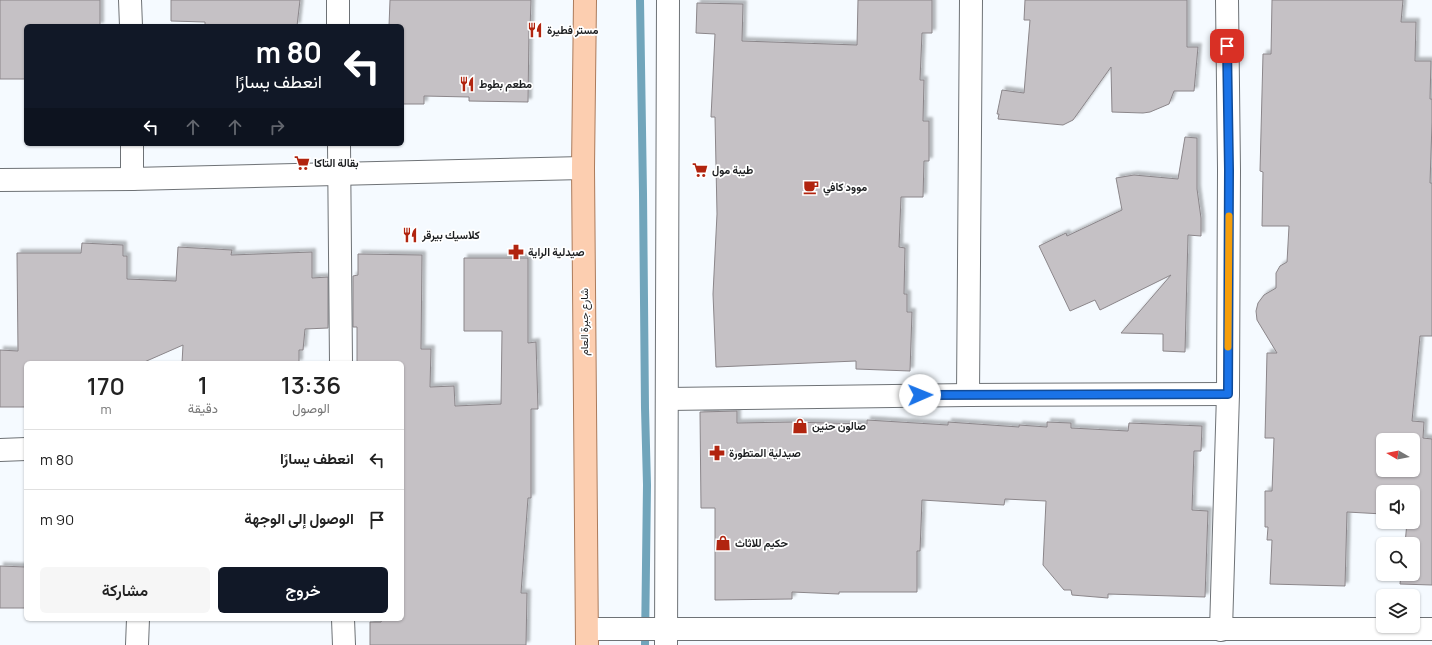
<!DOCTYPE html>
<html lang="ar">
<meta charset="utf-8">
<style>
:root{--surface:#fff;--page:#f6f6f6;--text:#222;--muted:#767676;--line:#e0e0e0;--accent:#111827}
body{margin:0;font-family:Manrope,Vazirmatn,sans-serif;background:var(--page);color:var(--text);direction:rtl;height:100vh;display:flex;flex-direction:column;font-size:15px;white-space:nowrap}
*{box-sizing:border-box;margin:0}
p{font-size:13px;color:var(--muted)}
.icon{flex:none;width:22px;height:22px;fill:none;stroke:currentColor;stroke-width:2;stroke-linecap:round;stroke-linejoin:round}
.map{position:relative;flex:1;overflow:hidden;direction:ltr}
.sheet{position:absolute;left:24px;top:361px;width:380px;height:260px;display:flex;flex-direction:column;background:var(--surface);border-radius:6px;box-shadow:0 1px 3px #0004;direction:rtl}
.sheet>*{flex:none}
.hud{position:absolute;left:24px;top:24px;width:380px;height:122px;border-radius:6px;box-shadow:0 1px 3px #0004;direction:rtl;background:#111827;color:#fff;overflow:hidden}
.needle{width:26px;rotate:279deg}
.tools{position:absolute;left:1376px;top:433px;display:grid;gap:8px}
.tools a{display:grid;place-items:center;width:44px;height:44px;border-radius:6px;background:var(--surface);box-shadow:0 1px 3px #0004;font-size:20px}
.pin{position:absolute;display:grid;place-items:center;width:34px;height:34px;color:#fff;margin:-17px;border-radius:8px;box-shadow:0 2px 6px #0006}
.me{position:absolute;width:44px;margin:-22px;rotate:89deg;stroke-linejoin:round;filter:drop-shadow(0 0 3px #0008)}
.turn{display:flex;align-items:center;gap:14px;height:84px;padding:0 16px;font-size:18px}
.turn .icon{width:52px;height:52px;stroke-width:2.5}
.turn b{display:block;font-size:28px;line-height:34px}
.lanes{display:flex;align-items:center;height:38px;padding:0 16px;background:#0003;justify-content:center;gap:20px;direction:ltr}
.lanes .off{opacity:.35}
.eta{display:flex;justify-content:space-evenly;align-items:center;height:68px;text-align:center}
.eta b{font-size:24px;font-weight:600;line-height:28px}
.action{display:flex;gap:8px;margin-top:auto;padding:8px 16px}
.action a{flex:1;height:46px;border-radius:6px;background:var(--accent);color:#fff;font-size:16px;font-weight:600;line-height:46px;text-align:center}
.action a+a{background:var(--page);color:var(--text)}
ul{padding:0;list-style:none}
li{display:flex;align-items:center;gap:12px;height:60px;padding:0 16px;border-top:1px solid var(--line)}
li div{flex:1}
li b{display:block;font-size:15px}
li em{font-style:normal}
.map>svg:first-child{display:block}
.lines{fill:none;stroke-linecap:round;stroke-linejoin:round}
.stream{stroke:#71a5bb;stroke-width:8}
.building{fill:#c5c1c5;stroke:#8b868a;fill-rule:evenodd;filter:url(#shadow)}
.minor-casing{stroke:#6e7276;stroke-width:24}
.major-casing{stroke:#ac7b5b;stroke-width:24}
.minor{stroke:#fff;stroke-width:22}
.major{stroke:#fcceb0;stroke-width:22}
.route-casing{stroke:#114b97;stroke-width:10}
.route{stroke:#1a73e8;stroke-width:7}
.slow{stroke:#f59e0b;stroke-width:7}
.labels{text-anchor:middle;stroke-width:3.5;stroke-linejoin:round;paint-order:stroke}
.poi-label{font-size:11px;font-weight:bold;fill:#1c1e20;stroke:#fff;text-anchor:start}
.street-label{font-size:11px;fill:#1c1e20;stroke:#fff}
</style>
<div class="map">
<svg width="1432" height="645" viewBox="0 0 1432 645">
<defs>
<filter id="shadow"><feDropShadow dx="3.5" dy="-3.5" stdDeviation="1" flood-color="#0004"/></filter>
</defs>
<rect width="100%" height="100%" fill="#f5faff"/>
<g class="lines">
<path class="stream" d="M640,0L643,193L645,408L647,485L645,645"/>
</g>
<g class="building">
<path d="M0,0H100V26H26V79H0Z"/>
<path d="M171,0H300L297,26H205V22L171,21Z"/>
<path d="M390,0H531L530,30H529L528,102L469,101V97L424,96V104H402V26H389Z"/>
<path d="M858,0H932V33H922L920,80H924L923,121H929V161H924L923,197H901L899,247L905,248L904,294H907V312H912L910,371L856,369V361L716,367L713,294L717,214L715,117H711L715,34L696,33L697,3L743,4L742,41L857,45Z"/>
<path d="M1025,0H1187V47H1198L1194,91H1174L1169,104L1150,112L1143,113L1112,112L1111,67L1073,120L1063,125L998,119L999,114H997L1002,90L1024,93L1030,20H1024Z"/>
<path d="M1272,0H1403L1401,22H1416L1415,61H1431L1430,99H1432V123L1430,183H1432V336H1420L1412,421L1424,422L1423,438L1432,439V585L1400,584L1401,574H1413V544H1405L1407,522H1413V492H1383V514L1347,512L1345,586L1270,584L1272,540H1267L1268,527H1265V491H1272L1274,438H1265L1267,353H1277L1257,320L1256,311L1258,303L1264,295L1276,288V273L1280,266L1287,262L1289,226H1262L1263,172L1260,171L1263,54H1271ZM1383,440H1413V470H1383Z"/>
<path d="M1185,137L1197,138V189L1201,218V236L1188,235L1185,352L1163,351V334L1121,333L1171,275L1100,310L1095,300L1070,311L1039,246L1066,233L1067,236L1122,210L1116,178L1134,175L1178,179Z"/>
<path d="M82,243L123,245V256H127V279L176,281L178,247L232,250L231,255L312,252V278L328,277V328L305,329L303,350H299V363H182L183,345L142,363H26V407H0V350L18,351L17,253H81Z"/>
<path d="M358,254L422,255L421,349H431L430,387L454,386L455,406L501,404L502,331H464V258H528V343L536,342L538,409H531V498H528L521,593H527L526,645H370V622H381L382,619H402V363H357V327H353V276L358,275Z"/>
<path d="M737,411V423L792,422L867,424V420L948,425V422L1019,427V425L1047,427V422L1071,423V428L1128,431L1129,423L1202,426L1201,451H1194L1192,510L1208,511L1205,597L1108,594V598L1072,595L1071,590H1064L1043,565L1046,501L1005,499L1004,505L922,500L920,551H917V592H839V594L792,592V599L715,600V508H701L700,412Z"/>
<path d="M0,566L26,567V608H0Z"/>
</g>
<g class="lines">
<defs>
<g id="minor">
<path d="M130,0L131,26"/>
<path d="M338,0V26"/>
<path d="M132,144V179"/>
<path d="M339,144L341,363"/>
<path d="M0,180L132,179L583,168"/>
<path d="M968,395L971,0"/>
<path d="M667,399L968,395L1228,394"/>
<path d="M0,450L26,449"/>
<path d="M343,619L344,645"/>
<path d="M587,629H1432"/>
<path d="M1221,630L1228,394L1229,170L1227,0"/>
<path d="M137,645L138,619"/>
<path d="M666,645L668,0"/>
</g>
<path id="major" d="M585,0L583,168L587,645"/>
</defs>
<use href="#minor" class="minor-casing"/>
<use href="#major" class="major-casing"/>
<use href="#minor" class="minor"/>
<use href="#major" class="major"/>
</g>
<g class="lines">
<defs>
<path id="route" d="M920,395L1228,394L1229,170L1227,46"/>
</defs>
<use href="#route" class="route-casing"/>
<use href="#route" class="route"/>
<path class="slow" d="M1228,347L1229,216"/>
</g>
<defs>
<symbol id="restaurant-bare" viewBox="-9 -9 18 18"><path d="M-5-6h1v4h1v-4h1v4h1v-4h1v5L-1.5 .5V6h-2V.5L-5-1ZM5-6V6H3V1.5H1.5Q1.5-4 5-6Z" fill="#b1240f" stroke="#fff" stroke-width="2.5" paint-order="stroke"/></symbol>
<symbol id="supermarket-bare" viewBox="-9 -9 18 18"><path d="M-6-5.5h2.5l.6 2H6L4.5 2H-2.5L-4.4-4H-6ZM-1.5 3.2a1.3 1.3 0 1 0 .1 0ZM3 3.2a1.3 1.3 0 1 0 .1 0Z" fill="#b1240f" stroke="#fff" stroke-width="2.5" paint-order="stroke"/></symbol>
<symbol id="cafe-bare" viewBox="-9 -9 18 18"><path d="M-5.5-4.5H6V0H3Q3 3.5 0 3.5H-2.5Q-5.5 3.5-5.5 0ZM3-3.2v2h1.7v-2ZM-6 4.5H4V6H-6Z" fill="#b1240f" stroke="#fff" stroke-width="2.5" paint-order="stroke"/></symbol>
<symbol id="pharmacy-bare" viewBox="-9 -9 18 18"><path d="M-2-6h4v4h4v4h-4v4h-4v-4h-4v-4h4Z" fill="#b1240f" stroke="#fff" stroke-width="2.5" paint-order="stroke"/></symbol>
<symbol id="shop-bare" viewBox="-9 -9 18 18"><path d="M-5-2.5h2.3a2.7 3.5 0 0 1 5.4 0H5L5.5 6h-11ZM-1.5-2.5h3a1.5 2.3 0 0 0-3 0Z" fill="#b1240f" stroke="#fff" stroke-width="2.5" paint-order="stroke"/></symbol>
</defs>
<g fill-rule="evenodd">
<use href="#restaurant-bare" x="524" y="19" width="22" height="22"/>
<use href="#restaurant-bare" x="456" y="73" width="22" height="22"/>
<use href="#supermarket-bare" x="291" y="152" width="22" height="22"/>
<use href="#supermarket-bare" x="689" y="159" width="22" height="22"/>
<use href="#cafe-bare" x="800" y="176" width="22" height="22"/>
<use href="#restaurant-bare" x="399" y="224" width="22" height="22"/>
<use href="#pharmacy-bare" x="505" y="241" width="22" height="22"/>
<use href="#shop-bare" x="789" y="415" width="22" height="22"/>
<use href="#pharmacy-bare" x="706" y="442" width="22" height="22"/>
<use href="#shop-bare" x="712" y="532" width="22" height="22"/>
</g>
<g class="labels">
<g class="poi-label">
<text x="547" y="34">مستر فطيرة</text>
<text x="479" y="88">مطعم بطوط</text>
<text x="314" y="167">بقالة التاكا</text>
<text x="712" y="174">طيبة مول</text>
<text x="823" y="191">موود كافي</text>
<text x="422" y="239">كلاسيك بيرقر</text>
<text x="528" y="256">صيدلية الراية</text>
<text x="812" y="430">صالون حنين</text>
<text x="729" y="457">صيدلية المتطورة</text>
<text x="735" y="547">حكيم للاثاث</text>
</g>
<g class="street-label">
<text transform="translate(584 322) rotate(-90)" y="4">شارع جبرة العام</text>
</g>
</g>
</svg>
<div class="tools">
<a><svg class="needle" viewBox="-14 -14 28 28"><path d="M0-13l5 13h-10z" fill="#e53935"/><path d="M0 13l5-13h-10z" fill="#767676"/></svg></a>
<a><svg class="icon" aria-label="sound" viewBox="0 0 24 24"><path d="M4 9h4l5-4v14l-5-4H4zM17 9q2 3 0 6"/></svg></a>
<a><svg class="icon" aria-label="search" viewBox="0 0 24 24"><circle cx="10" cy="10" r="6"/><path d="M15 15l6 6"/></svg></a>
<a><svg class="icon" aria-label="layers" viewBox="0 0 24 24"><path d="M12 4l9 5-9 5-9-5zM3 14l9 5 9-5"/></svg></a>
</div>
<div class="pin" style="left:1227px;top:46px;background:#d93025"><svg class="icon" aria-label="arrive" viewBox="0 0 24 24"><path d="M6 21V4h12l-3 4 3 4H6"/></svg></div>
<svg class="me" style="left:920px;top:395px" viewBox="-20 -20 40 40"><circle r="19" fill="#fff"/><path d="M0-13L10 11 0 6-10 11z" fill="#1a73e8"/></svg>
<div class="hud">
<div class="turn"><svg class="icon" aria-label="left" viewBox="0 0 24 24"><path d="M17 20v-9H6M10 6l-5 5 5 5"/></svg><div><b>80 m</b>انعطف يسارًا</div></div>
<div class="lanes"><svg class="icon" aria-label="left" viewBox="0 0 24 24"><path d="M17 20v-9H6M10 6l-5 5 5 5"/></svg><svg class="icon off" aria-label="ahead" viewBox="0 0 24 24"><path d="M12 20V5M6 11l6-6 6 6"/></svg><svg class="icon off" aria-label="ahead" viewBox="0 0 24 24"><path d="M12 20V5M6 11l6-6 6 6"/></svg><svg class="icon off" aria-label="right" viewBox="0 0 24 24"><path d="M7 20v-9h11M14 6l5 5-5 5"/></svg></div>
</div>
<section class="sheet">
<div class="eta">
<div><b>13:36</b><p>الوصول</p></div>
<div><b>1</b><p>دقيقة</p></div>
<div><b>170</b><p>m</p></div>
</div>
<ul>
<li><svg class="icon" aria-label="left" viewBox="0 0 24 24"><path d="M17 20v-9H6M10 6l-5 5 5 5"/></svg><div><b>انعطف يسارًا</b></div><em>80 m</em></li>
<li><svg class="icon" aria-label="arrive" viewBox="0 0 24 24"><path d="M6 21V4h12l-3 4 3 4H6"/></svg><div><b>الوصول إلى الوجهة</b></div><em>90 m</em></li>
</ul>
<div class="action"><a>خروج</a><a>مشاركة</a></div>
</section>
</div>
